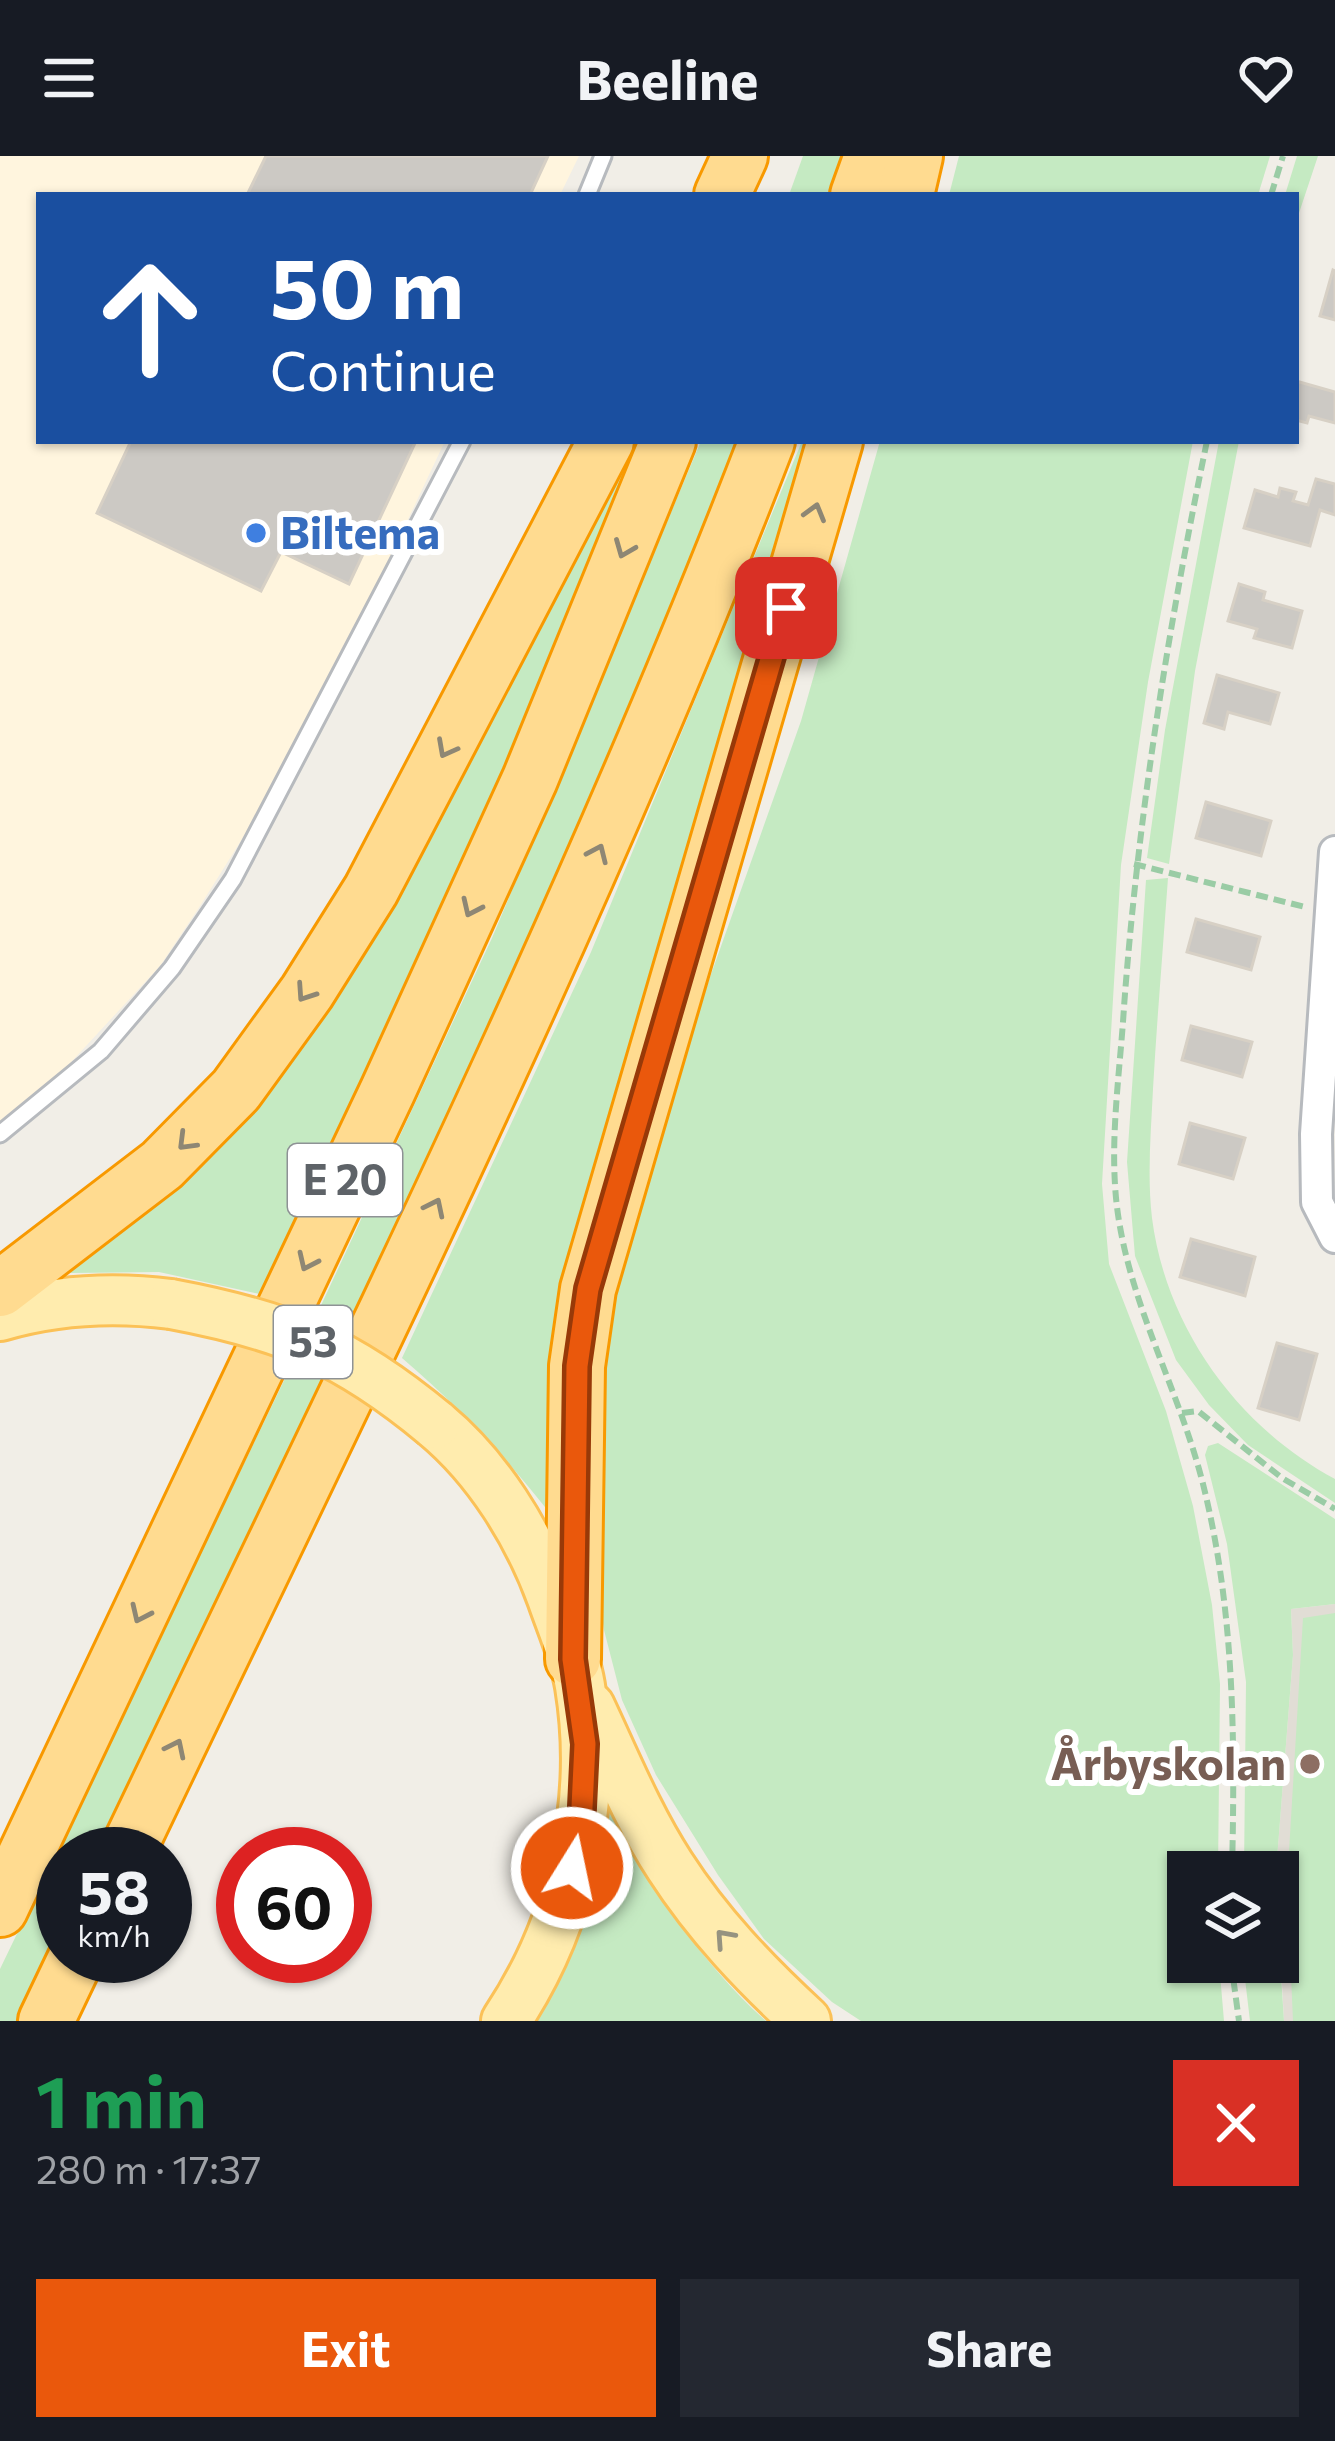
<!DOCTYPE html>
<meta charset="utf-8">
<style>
:root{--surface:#171b24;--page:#242831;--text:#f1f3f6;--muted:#9ea1a6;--accent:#ea580c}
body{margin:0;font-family:Commissioner,sans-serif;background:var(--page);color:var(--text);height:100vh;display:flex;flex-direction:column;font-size:45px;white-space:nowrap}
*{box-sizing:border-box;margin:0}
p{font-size:39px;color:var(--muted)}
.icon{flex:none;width:66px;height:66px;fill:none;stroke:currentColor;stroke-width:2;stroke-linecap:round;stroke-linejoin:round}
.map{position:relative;height:1865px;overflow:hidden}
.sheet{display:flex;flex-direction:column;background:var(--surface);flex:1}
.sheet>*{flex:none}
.top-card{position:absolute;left:36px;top:36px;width:1263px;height:252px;border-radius:0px;box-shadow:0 3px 9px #0004;background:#1a4fa0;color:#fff;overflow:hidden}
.tools{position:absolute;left:1167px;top:1695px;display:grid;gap:24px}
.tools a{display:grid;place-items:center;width:132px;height:132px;border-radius:0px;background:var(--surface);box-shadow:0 3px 9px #0004;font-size:60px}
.speed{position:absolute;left:36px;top:1671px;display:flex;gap:24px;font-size:60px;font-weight:700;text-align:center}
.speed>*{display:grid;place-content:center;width:156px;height:156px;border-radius:50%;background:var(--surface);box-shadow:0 3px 9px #0004;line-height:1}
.speed small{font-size:30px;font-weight:400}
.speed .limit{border:18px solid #d22;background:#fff;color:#111}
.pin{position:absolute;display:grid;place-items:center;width:102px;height:102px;color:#fff;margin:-51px;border-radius:24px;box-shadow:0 6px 18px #0006}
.me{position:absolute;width:132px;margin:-66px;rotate:10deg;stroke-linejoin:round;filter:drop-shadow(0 0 9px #0008)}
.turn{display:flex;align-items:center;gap:42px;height:252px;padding:0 36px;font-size:54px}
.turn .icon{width:156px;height:156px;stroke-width:2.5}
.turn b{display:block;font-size:84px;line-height:102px}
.round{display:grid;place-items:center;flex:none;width:126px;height:126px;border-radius:0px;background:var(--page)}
.overview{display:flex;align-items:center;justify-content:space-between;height:204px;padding:0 36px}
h1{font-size:72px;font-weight:700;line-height:90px;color:#1e9e55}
.primary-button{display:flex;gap:24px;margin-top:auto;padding:24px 36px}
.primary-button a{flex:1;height:138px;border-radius:0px;background:var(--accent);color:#fff;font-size:48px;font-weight:700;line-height:138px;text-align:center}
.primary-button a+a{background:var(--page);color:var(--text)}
header{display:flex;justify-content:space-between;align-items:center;height:156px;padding:0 36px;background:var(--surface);font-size:54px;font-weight:700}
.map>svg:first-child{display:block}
.commercial{fill:#fff5de}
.education{fill:#e1ddd5}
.green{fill:#c5eac2}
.building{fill:#ccc9c4;stroke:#d7d0c5;stroke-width:3}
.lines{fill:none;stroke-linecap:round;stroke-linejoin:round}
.service-casing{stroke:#b7babe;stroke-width:21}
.minor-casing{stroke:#b7babe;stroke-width:36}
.primary-casing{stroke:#fbc157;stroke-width:54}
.motorway-casing{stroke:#f89900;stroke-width:60}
.path{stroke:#9acca5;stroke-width:6;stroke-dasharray:12 6;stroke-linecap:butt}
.service{stroke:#fff;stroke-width:15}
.minor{stroke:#fff;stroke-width:30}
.primary{stroke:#ffecae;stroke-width:48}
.motorway{stroke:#ffdb90;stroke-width:54}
.primary-bridge-casing{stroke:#fbc157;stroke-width:54;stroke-linecap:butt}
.primary-bridge{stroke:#ffecae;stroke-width:48}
.oneway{stroke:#8e8774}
.oneway2{stroke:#969380}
.route-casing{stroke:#983908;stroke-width:30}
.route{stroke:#ea580c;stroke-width:21}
.shop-dot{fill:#3f7fe0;stroke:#fff;stroke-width:4.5}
.education-dot{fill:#8d6e63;stroke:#fff;stroke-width:4.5}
.labels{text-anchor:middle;stroke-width:12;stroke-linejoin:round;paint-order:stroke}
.shield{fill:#fff;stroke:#8e9295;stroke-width:3}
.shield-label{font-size:42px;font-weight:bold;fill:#5e6368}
.shop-label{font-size:45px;font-weight:bold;fill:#366cbe;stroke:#fff;text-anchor:start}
.education-label{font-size:45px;font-weight:bold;fill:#785e54;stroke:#fff;text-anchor:end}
</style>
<header><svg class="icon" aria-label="menu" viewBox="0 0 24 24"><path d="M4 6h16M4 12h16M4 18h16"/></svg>Beeline<svg class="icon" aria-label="heart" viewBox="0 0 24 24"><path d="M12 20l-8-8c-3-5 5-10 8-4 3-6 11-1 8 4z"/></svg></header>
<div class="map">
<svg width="1335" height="1865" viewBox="0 0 1335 1865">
<rect width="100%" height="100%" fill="#f1eee7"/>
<path class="commercial" d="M0,0H579L560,39H39V285H445L351,484L259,656L200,750L160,810L61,917L0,970Z"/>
<path class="education" d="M1335,1448V1865H1284L1276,1716L1293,1499L1291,1453Z"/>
<g class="green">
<path d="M803,0H848L833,39H789Z"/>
<path d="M959,0H1270L1258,39H949Z"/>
<path d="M1297,0H1318L1296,66V39H1285Z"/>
<path d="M631,285H641L534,546L264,1139L159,1116L71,1117V1111L163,1037L286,914L355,809L510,529Z"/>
<path d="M701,285H742L532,788L350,1173L317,1158L492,782Z"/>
<path d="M802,285H815L549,1356C504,1299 457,1249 402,1202L591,796Z"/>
<path d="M880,285H1193L1148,526L1121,709L1102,1028L1109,1108L1166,1255L1193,1350L1212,1449L1220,1528L1218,1716H1188V1806H1219L1224,1865H861L832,1846L764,1783L718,1719L656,1619L622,1544L604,1474L589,1374L603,1154L709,824L801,565Z"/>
<path d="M1219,285H1239L1195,515L1169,708L1147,702L1165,574Z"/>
<path d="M1168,722C1163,792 1157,863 1153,933C1151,976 1147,1019 1152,1062C1166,1172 1238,1271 1335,1323V1347L1248,1289L1209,1249L1176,1204L1135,1100L1127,1006L1146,724Z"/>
<path d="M293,1206L331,1225L102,1698H63V1778L21,1865H0V1813Z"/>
<path d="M1218,1287L1335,1363V1448L1291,1453L1293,1499L1276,1716H1244L1246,1526L1227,1388L1205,1299L1208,1290Z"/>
<path d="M1335,1457V1865H1293L1287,1729L1303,1462Z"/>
<path d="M600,1649L612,1654C651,1731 701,1807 766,1865H531Z"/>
<path d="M1278,1773L1284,1865H1250L1243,1806H1278Z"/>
</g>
<g class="building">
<path d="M266,0H548L530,39H247Z"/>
<path d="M1333,114L1335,115V164L1320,160Z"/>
<path d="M1296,225L1335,236V267L1309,260L1307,267L1296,264Z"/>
<path d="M131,285H416L349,428L281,396L261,435L97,357Z"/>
<path d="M1316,323L1335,328V359L1320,354L1310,390L1244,372L1255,334L1278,341L1280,332L1296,336L1293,345L1308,349Z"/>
<path d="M1239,428L1265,436L1263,444L1302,455L1292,492L1254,482L1257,473L1228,465Z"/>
<path d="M1217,519L1279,537L1270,568L1228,556L1224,573L1204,567Z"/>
<path d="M1206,646L1271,665L1261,700L1196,682Z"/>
<path d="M1196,763L1260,781L1251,814L1187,796Z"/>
<path d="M1191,870L1252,886L1242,921L1182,904Z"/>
<path d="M1190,967L1245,982L1233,1023L1179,1008Z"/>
<path d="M1191,1083L1255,1101L1245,1140L1180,1121Z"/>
<path d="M1277,1187L1317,1198L1299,1264L1258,1252Z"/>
</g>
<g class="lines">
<defs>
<g id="service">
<path d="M587,39L603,0"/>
<path d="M0,978L101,895L172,812L233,723L462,285"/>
</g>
<path id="minor" d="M1335,696L1316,978L1317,1046L1335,1081"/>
<g id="primary">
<path d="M0,1160C55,1144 115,1141 171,1148"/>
<path d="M435,1268C488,1312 529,1378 552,1442C562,1471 575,1500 580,1530C599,1646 571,1768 506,1865"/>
<path d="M590,1551C615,1604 638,1661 670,1710C708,1769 755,1818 806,1865"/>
</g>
<g id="motorway">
<path d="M722,39L740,0"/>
<path d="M858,39L872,0"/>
<path d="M906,39L915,0"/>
<path d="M0,1133L162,1009L236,934L307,836L371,734L606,285"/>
<path d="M573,1503L577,1210L588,1133L835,285"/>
<path d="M126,1698C349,1231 581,768 767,285"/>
<path d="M0,1753L388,934L530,623L668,285"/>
<path d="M46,1865L77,1800"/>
</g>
</defs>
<use href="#service" class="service-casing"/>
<use href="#minor" class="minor-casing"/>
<use href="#primary" class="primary-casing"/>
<use href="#motorway" class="motorway-casing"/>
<g class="path">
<path d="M1271,39L1283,0"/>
<path d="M1207,285C1168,472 1138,661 1124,851C1120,917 1109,985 1117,1051C1129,1148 1179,1233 1203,1328C1235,1456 1235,1585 1232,1716"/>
<path d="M1134,708L1305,751"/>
<path d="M1182,1257L1198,1255L1282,1322L1335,1353"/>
<path d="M1231,1806L1239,1865"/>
</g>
<use href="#service" class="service"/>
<use href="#minor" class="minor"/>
<use href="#primary" class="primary"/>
<use href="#motorway" class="motorway"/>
<defs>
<path id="primary-bridge" d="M171,1148C284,1169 346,1194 435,1268"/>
</defs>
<use href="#primary-bridge" class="primary-bridge-casing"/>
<use href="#primary-bridge" class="primary-bridge"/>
</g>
<defs><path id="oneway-chevron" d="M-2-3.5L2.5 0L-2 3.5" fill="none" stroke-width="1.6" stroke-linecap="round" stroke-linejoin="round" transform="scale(3)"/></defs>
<g class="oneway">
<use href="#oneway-chevron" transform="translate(815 356) rotate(-74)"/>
<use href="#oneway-chevron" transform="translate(624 393) rotate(112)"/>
<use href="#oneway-chevron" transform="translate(446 593) rotate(118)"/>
<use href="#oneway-chevron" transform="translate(598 697) rotate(-66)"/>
<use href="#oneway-chevron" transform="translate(471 752) rotate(115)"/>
<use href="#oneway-chevron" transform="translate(305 837) rotate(124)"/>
<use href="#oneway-chevron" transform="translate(186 986) rotate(135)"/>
<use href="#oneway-chevron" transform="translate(435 1051) rotate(-64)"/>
<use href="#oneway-chevron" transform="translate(307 1106) rotate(115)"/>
<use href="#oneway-chevron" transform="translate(140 1458) rotate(115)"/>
<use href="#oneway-chevron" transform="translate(176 1592) rotate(-64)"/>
</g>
<use class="oneway2" href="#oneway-chevron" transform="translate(724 1782) rotate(-132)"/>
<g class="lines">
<defs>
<path id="route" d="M572,1712L581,1672L585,1588L573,1503L577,1210L588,1133L786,452"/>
</defs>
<use href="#route" class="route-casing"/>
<use href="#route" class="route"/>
</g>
<circle class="shop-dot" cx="256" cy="377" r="12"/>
<circle class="education-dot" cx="1310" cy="1608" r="12"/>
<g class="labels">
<g class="shield">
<rect x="288" y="988" width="114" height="72" rx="9"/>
<rect x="274" y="1150" width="78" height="72" rx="9"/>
</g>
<g class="shield-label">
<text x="345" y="1039">E 20</text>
<text x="313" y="1201">53</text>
</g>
<g class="shop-label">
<text x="280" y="393">Biltema</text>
</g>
<g class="education-label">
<text x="1286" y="1624">Årbyskolan</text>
</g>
</g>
</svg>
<div class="tools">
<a><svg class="icon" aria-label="layers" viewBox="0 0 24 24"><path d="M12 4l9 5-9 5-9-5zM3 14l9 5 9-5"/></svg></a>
</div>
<div class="speed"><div>58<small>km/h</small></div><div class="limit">60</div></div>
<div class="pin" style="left:786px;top:452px;background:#d93025"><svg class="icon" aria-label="arrive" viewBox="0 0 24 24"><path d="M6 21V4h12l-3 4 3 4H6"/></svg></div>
<svg class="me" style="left:572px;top:1712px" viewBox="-20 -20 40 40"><circle r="17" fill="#ea580c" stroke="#fff" stroke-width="3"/><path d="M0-11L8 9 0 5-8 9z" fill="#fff"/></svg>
<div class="top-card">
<div class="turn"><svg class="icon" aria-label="ahead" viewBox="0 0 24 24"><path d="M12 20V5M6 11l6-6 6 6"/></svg><div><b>50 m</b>Continue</div></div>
</div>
</div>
<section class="sheet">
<div class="overview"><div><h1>1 min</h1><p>280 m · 17:37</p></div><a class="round" style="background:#d93025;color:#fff"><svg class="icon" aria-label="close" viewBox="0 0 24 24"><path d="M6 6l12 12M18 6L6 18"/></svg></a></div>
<div class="primary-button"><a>Exit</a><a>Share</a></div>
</section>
